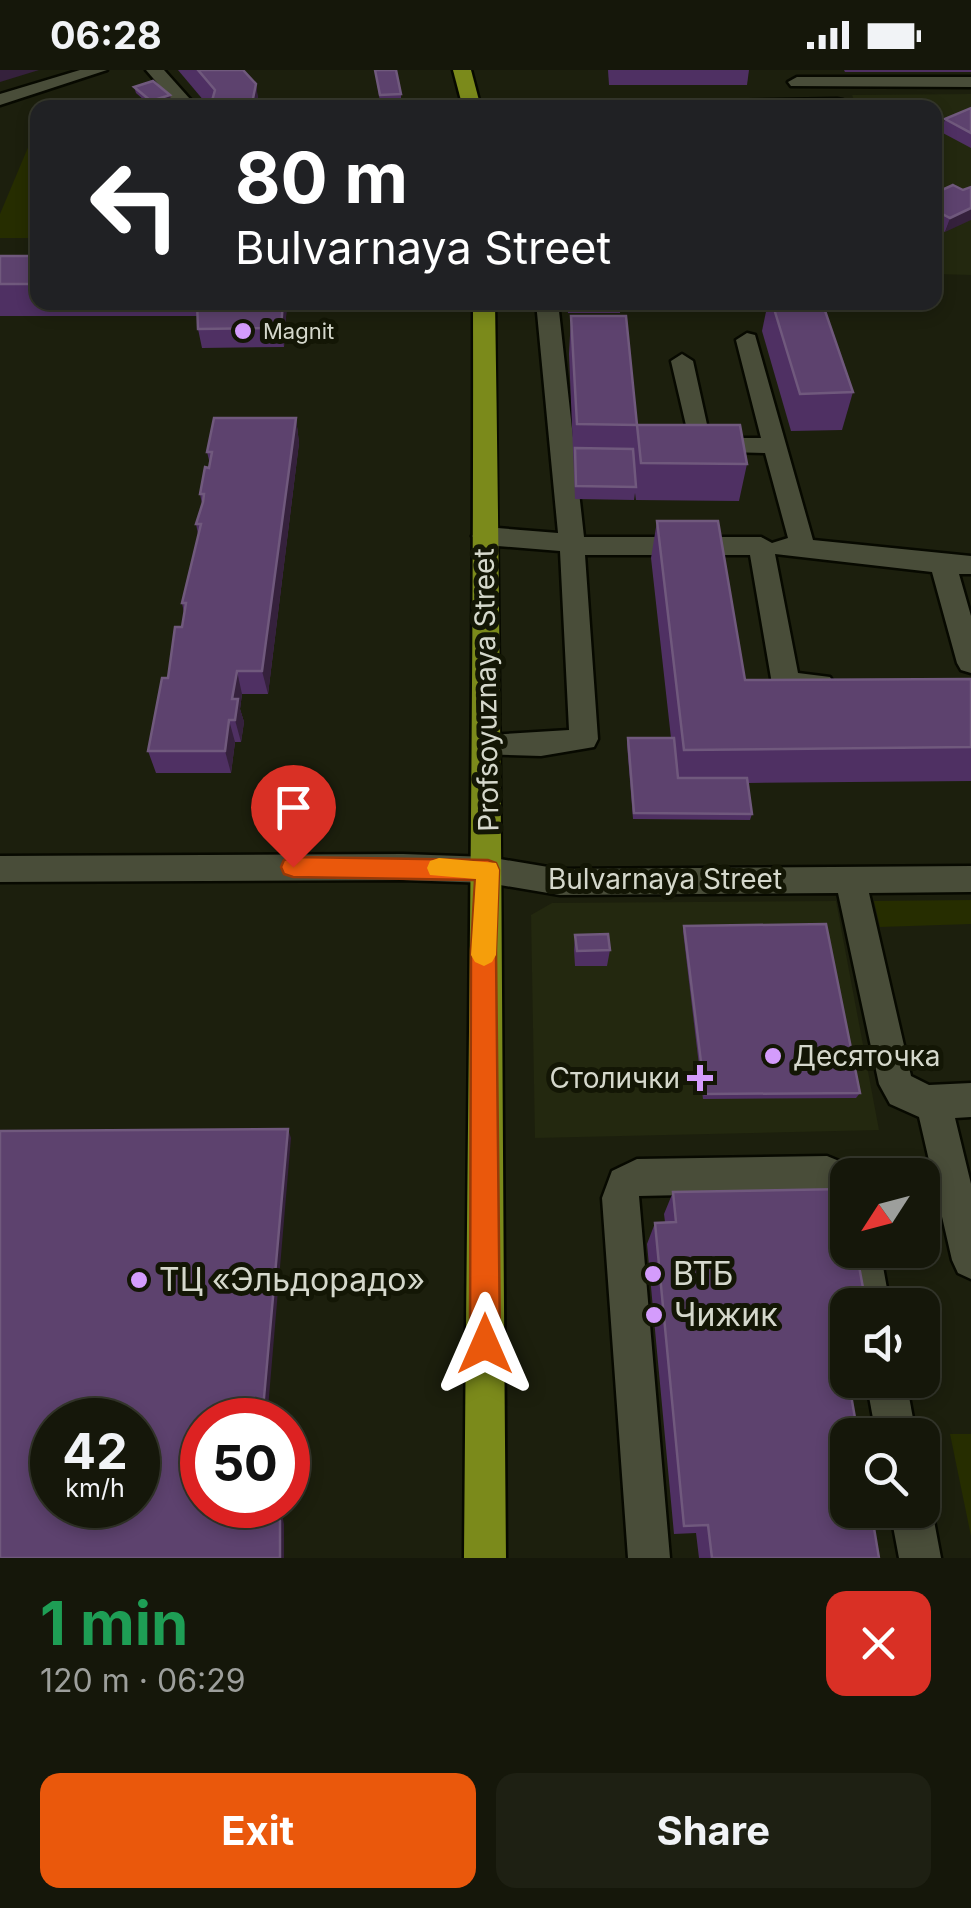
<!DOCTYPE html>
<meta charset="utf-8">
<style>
:root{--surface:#15170a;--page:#1e2013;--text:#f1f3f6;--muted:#9d9f9c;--line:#34362b;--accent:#ea580c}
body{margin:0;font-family:Inter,sans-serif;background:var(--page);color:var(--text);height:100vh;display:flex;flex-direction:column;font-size:38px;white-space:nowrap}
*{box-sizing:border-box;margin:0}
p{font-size:32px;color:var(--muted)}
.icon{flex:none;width:55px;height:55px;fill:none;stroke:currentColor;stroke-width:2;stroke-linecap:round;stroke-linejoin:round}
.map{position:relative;height:1488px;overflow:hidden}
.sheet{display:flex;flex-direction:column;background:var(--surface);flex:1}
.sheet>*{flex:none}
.guide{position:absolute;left:30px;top:30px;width:912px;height:210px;border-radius:20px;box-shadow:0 5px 15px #0003,0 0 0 2px var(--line);background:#202124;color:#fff;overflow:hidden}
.needle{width:65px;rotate:234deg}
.fabs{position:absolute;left:830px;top:1088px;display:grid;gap:20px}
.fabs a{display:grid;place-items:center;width:110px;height:110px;border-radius:20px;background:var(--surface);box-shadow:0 5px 15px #0003,0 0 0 2px var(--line);font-size:50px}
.speed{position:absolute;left:30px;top:1328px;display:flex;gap:20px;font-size:50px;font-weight:700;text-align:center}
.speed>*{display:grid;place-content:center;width:130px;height:130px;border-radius:50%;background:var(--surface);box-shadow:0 5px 15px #0003,0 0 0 2px var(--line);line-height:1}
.speed small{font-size:25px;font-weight:400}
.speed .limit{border:15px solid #d22;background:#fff;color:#111}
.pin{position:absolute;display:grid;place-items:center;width:85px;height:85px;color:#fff;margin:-102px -42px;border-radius:50% 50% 50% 0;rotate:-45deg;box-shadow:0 0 10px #0007}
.pin .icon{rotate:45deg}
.me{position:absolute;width:110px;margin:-55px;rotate:0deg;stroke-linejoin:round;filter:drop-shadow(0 0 8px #0008)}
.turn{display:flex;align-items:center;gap:35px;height:210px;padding:0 40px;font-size:45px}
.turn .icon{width:130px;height:130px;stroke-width:2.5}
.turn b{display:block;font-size:70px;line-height:85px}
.round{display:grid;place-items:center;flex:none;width:105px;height:105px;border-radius:20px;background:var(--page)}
.headline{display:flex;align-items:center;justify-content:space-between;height:170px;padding:0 40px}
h1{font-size:60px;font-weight:700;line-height:75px;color:#1e9e55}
.cta{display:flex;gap:20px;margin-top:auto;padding:20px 40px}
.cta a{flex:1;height:115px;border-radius:20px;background:var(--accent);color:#fff;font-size:40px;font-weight:700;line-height:115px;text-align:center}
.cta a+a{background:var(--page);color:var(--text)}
.status{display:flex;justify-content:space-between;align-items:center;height:70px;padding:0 50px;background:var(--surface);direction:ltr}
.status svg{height:28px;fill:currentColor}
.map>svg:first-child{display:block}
.built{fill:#23280f}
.green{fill:#262d00}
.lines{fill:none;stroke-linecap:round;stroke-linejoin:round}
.minor-casing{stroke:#070900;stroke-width:5}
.major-casing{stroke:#070900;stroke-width:5}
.minor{fill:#494d39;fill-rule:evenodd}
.major{fill:#7b8a1b;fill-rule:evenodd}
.wall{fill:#4f3063}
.shaded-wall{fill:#35213c}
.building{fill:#5d426e;stroke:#70597d;stroke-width:2.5;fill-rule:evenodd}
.route{fill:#ea580c;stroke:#983908;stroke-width:2.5}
.slow{fill:#f59e0b}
.poi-dot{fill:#d49cfc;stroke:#131605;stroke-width:4}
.labels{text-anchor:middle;stroke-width:10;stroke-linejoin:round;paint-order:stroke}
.far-poi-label{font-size:22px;fill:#d5d8cc;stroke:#131605;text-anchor:start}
.street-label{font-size:28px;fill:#d5d8cc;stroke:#131605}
.poi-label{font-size:28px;fill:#d5d8cc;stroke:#131605;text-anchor:start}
.near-poi-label{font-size:32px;fill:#d5d8cc;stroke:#131605;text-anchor:start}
</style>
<div class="status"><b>06:28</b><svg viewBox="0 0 49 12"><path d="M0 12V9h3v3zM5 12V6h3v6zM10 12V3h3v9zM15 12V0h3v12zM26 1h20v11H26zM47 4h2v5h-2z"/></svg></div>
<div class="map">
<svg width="971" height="1488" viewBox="0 0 971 1488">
<rect width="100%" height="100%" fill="#1c1f0d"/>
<g class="built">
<path d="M971,24V205L935,204V38L857,37L852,25Z"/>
<path d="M836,831L879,1060L535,1068L531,845L552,833Z"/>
</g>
<g class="green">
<path d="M37,56V168H0V144Z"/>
<path d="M971,830V854L880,857L874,831Z"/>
<path d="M950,1364H971V1466Z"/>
</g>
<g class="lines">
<defs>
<g id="minor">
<path d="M80,0H107L0,35V24Z"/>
<path d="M146,0H164L198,38H179Z"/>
<path d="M797,7H971V17L791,16L788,12Z"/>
<path d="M837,29L843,30V38H574L583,33Z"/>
<path d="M536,232H558L584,467H761L772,473L788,468L765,383L692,381L671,291L682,284L693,291L710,368H761L736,270L747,263L755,265L813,470L971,486V504H959L971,546V603L961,600L957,593L932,502L775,484L798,603L830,607L834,614L830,621C814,627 792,627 776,621L772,614L750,485H585L598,669L594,677L541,686L478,684L474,676L478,668L488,665L569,660L560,481L485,475L472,466L485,457L558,463Z"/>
<path d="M403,784L488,787L560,799L971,796V822L869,823L911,1006L929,1015L971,1013V1047L955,1048L971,1114V1209L958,1203L952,1190L919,1047L890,1034L879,1014L838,823L560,825L488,813L403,810L0,812V786Z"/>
<path d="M827,1086L856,1098L860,1105H848V1137L826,1122L639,1126L670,1488H628L602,1128L612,1101L637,1089Z"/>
<path d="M848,1167V1180H880L890,1235H852L842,1180Z"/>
<path d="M866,1310H906L916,1365H876Z"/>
<path d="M922,1424L932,1440L941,1488H899L890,1440H922Z"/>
</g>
<g id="major">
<path d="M453,0H471L481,38H463Z"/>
<path d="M473,232H495C502,651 502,1069 506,1488H464C467,1069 474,651 473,232Z"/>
</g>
</defs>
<use href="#minor" class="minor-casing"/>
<use href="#major" class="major-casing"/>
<use href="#minor" class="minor"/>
<use href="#major" class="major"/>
</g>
<g class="wall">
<path d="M178,0H243L256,14L259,38H210Z"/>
<path d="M375,0L401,24V31L380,32Z"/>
<path d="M608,0H749L747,15H609Z"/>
<path d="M844,0H971V2H845Z"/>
<path d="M134,17L170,25L171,31L152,37L136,23Z"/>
<path d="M971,38V78L941,62L945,49Z"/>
<path d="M963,120L945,162L935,156V123Z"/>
<path d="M0,186H38V232H287L284,277L202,278L198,259V246H0Z"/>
<path d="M567,232H621L620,243H568Z"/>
<path d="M768,232H822L853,322L842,360L791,361L762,261Z"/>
<path d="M571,246L637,355L747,394L739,431L636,430L635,423L634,430L575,429L569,284Z"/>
<path d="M296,348L299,373L268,624H242L240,639L244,652L241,672H235L231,703H156L148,681L182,557L184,543L182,533L198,464L196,454L202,434L200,424L210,394L207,382Z"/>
<path d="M657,451L745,610L971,609V711L748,713L752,744L750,750L633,749L627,674L628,668H671L651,488Z"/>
<path d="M684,856L860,1023L856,1028L703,1029L683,861Z"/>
<path d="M575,865L610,880L607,896H575L574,880Z"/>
<path d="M673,1122L866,1234L848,1235V1252H838L879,1488H699L696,1463L674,1464L647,1174L655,1153L665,1152L664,1144Z"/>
</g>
<g class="shaded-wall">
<path d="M0,0H39L0,12Z"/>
<path d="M256,14L259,38H251Z"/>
<path d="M170,25L171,31L152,37L151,31Z"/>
<path d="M971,138V150L945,162L950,148Z"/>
<path d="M283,232H287L284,277L281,258Z"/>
<path d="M296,348L299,373L268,624L262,601Z"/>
<path d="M237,601L242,624L240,639L244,652L241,672L235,650L232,629Z"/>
<path d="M229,650L235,672L231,703L225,681Z"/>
<path d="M288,1059L291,1068L267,1350H262Z"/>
<path d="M277,1435H280L284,1454V1488H280Z"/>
</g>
<g class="building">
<path d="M198,0H243L256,14L251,38H210L215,20Z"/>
<path d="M375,0H396L401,24L380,25Z"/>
<path d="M153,11L170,25L151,31L134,17Z"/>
<path d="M568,30H610L611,38H569Z"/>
<path d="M971,38V63L945,49Z"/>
<path d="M953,115L963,120L971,117V138L950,148L935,140V123Z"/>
<rect x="0" y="186" width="38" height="28"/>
<path d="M197,232H283L281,258L198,259Z"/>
<path d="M772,232H822L853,322L800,324Z"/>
<path d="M571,246H626L637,355L577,354Z"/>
<path d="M214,348H296L262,601H237L232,629H238L235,650H229L225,681H148L162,608H168L175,557H182L186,533H182L201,454H196L203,432L204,424H200L205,397L209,398L212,382H207Z"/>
<path d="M637,355H740L747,394L641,393Z"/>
<path d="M575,378L633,379L636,417L576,416Z"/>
<path d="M657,451H718L745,610L971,609V677L684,680Z"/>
<path d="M628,668H674L678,708H747L752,744L634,743Z"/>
<path d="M826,854L860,1023L705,1024L684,856Z"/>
<path d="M608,864L610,880L577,881L575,865Z"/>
<path d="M288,1059L262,1350H202V1435H277L280,1451V1488H0V1061ZM52,1350H138V1435H52Z"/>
<path d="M845,1119L848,1134V1180H856L866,1234H835L858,1365H848V1440H871L879,1488H712L708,1455L684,1456L655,1153L676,1152L673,1122Z"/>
</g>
<path class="route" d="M293,787L488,790L496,793L499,800L496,880L500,1274L495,1285L485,1289L474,1285L470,1274L471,880L475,810L293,807L284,804L281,797L284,790Z"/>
<path class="slow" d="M439,788L496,793L499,800L496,885L492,892L484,896L475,892L471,885L476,809L430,805L427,798L430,791Z"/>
<g class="poi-dot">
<circle cx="243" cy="261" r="10"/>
<circle cx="773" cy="986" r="10"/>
<path d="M695 993h10v10h10v10h-10v10h-10v-10h-10v-10h10z"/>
<circle cx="653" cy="1204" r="10"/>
<circle cx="139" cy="1210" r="10"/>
<circle cx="654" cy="1245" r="10"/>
</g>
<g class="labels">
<g class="far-poi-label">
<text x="263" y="269">Magnit</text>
</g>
<g class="street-label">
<text transform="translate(486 620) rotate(-91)" y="10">Profsoyuznaya Street</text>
<text x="665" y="819">Bulvarnaya Street</text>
</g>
<g class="poi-label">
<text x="793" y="996">Десяточка</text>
<text x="680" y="1018" text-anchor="end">Столички</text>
</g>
<g class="near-poi-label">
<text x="673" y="1215">ВТБ</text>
<text x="159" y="1221">ТЦ «Эльдорадо»</text>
<text x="674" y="1256">Чижик</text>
</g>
</g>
</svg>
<div class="fabs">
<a><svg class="needle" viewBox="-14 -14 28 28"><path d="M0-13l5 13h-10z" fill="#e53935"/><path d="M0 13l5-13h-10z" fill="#9d9f9c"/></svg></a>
<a><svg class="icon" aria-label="sound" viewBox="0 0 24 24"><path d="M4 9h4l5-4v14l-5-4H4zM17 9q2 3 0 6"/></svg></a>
<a><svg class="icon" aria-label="search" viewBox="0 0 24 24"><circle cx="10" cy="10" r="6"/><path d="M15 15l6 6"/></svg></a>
</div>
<div class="speed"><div>42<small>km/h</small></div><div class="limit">50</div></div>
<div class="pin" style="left:293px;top:797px;background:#d93025"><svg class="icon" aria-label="arrive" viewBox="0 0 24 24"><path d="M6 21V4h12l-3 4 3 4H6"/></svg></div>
<svg class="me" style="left:485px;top:1274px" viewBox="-20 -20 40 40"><path d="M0-17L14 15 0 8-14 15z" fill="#ea580c" stroke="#fff" stroke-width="4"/></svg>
<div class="guide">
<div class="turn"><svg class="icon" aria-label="left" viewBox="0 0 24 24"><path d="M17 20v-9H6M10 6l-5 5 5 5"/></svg><div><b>80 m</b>Bulvarnaya Street</div></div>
</div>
</div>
<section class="sheet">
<div class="headline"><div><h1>1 min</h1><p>120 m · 06:29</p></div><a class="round" style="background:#d93025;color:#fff"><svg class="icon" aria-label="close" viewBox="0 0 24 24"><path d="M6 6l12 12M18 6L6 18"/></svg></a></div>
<div class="cta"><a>Exit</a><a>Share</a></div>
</section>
